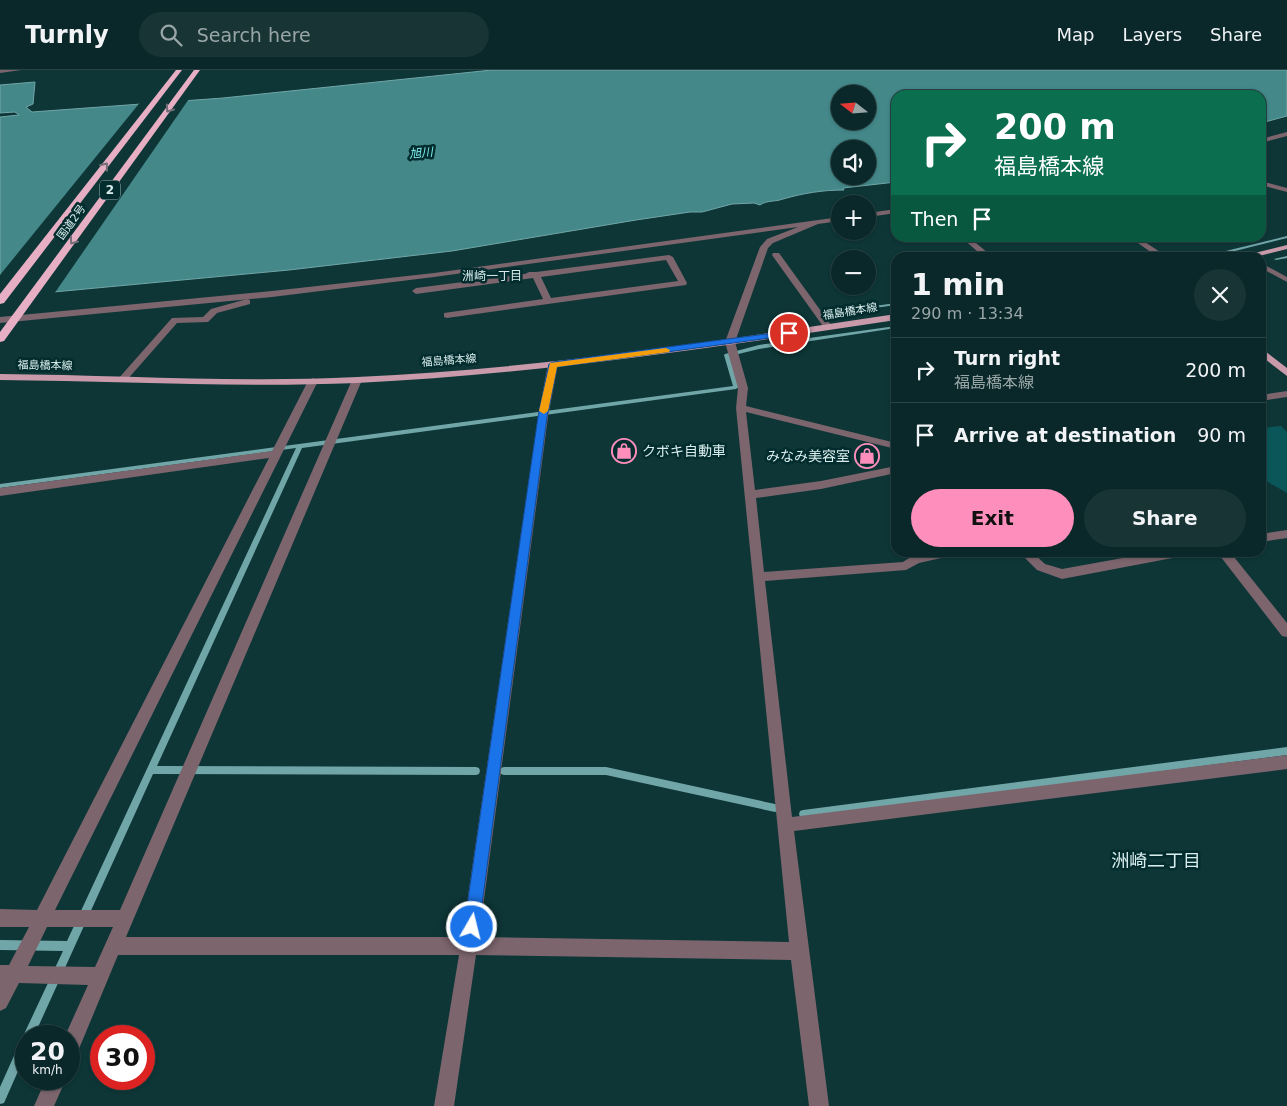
<!DOCTYPE html>
<meta charset="utf-8">
<style>
:root{--surface:#0a2829;--page:#183435;--text:#f1f3f6;--muted:#99a6a8;--line:#2a4446;--accent:#fe8ebb}
body{margin:0;font-family:"DejaVu Sans","Noto Sans JP",sans-serif;background:var(--page);color:var(--text);height:100vh;display:flex;flex-direction:column;font-size:19px;white-space:nowrap}
*{box-sizing:border-box;margin:0}
p{font-size:16px;color:var(--muted)}
.icon{flex:none;width:28px;height:28px;fill:none;stroke:currentColor;stroke-width:2;stroke-linecap:round;stroke-linejoin:round}
.map{position:relative;flex:1;overflow:hidden}
.panel{position:absolute;left:891px;top:182px;width:375px;height:305px;display:flex;flex-direction:column;background:var(--surface);border-radius:15px;box-shadow:0 1px 4px #0004,0 0 0 1px var(--line)}
.panel>*{flex:none}
.top-card{position:absolute;left:891px;top:20px;width:375px;height:152px;border-radius:15px;box-shadow:0 1px 4px #0004,0 0 0 1px var(--line);background:#0b6e4f;color:#fff;overflow:hidden}
.needle{width:32px;rotate:287deg}
.tools{position:absolute;left:831px;top:15px;display:grid;gap:10px}
.tools a{display:grid;place-items:center;width:45px;height:45px;border-radius:50%;background:var(--surface);box-shadow:0 1px 4px #0004,0 0 0 1px var(--line);font-size:25px}
.speed{position:absolute;left:15px;top:955px;display:flex;gap:10px;font-size:25px;font-weight:700;text-align:center}
.speed>*{display:grid;place-content:center;width:65px;height:65px;border-radius:50%;background:var(--surface);box-shadow:0 1px 4px #0004,0 0 0 1px var(--line);line-height:1}
.speed small{font-size:12px;font-weight:400}
.speed .limit{border:8px solid #d22;background:#fff;color:#111}
.pin{position:absolute;display:grid;place-items:center;width:42px;height:42px;color:#fff;margin:-21px;border:2px solid #fff;border-radius:50%;box-shadow:0 1px 5px #0007}
.me{position:absolute;width:55px;margin:-28px;rotate:8deg;stroke-linejoin:round;filter:drop-shadow(0 0 4px #0008)}
.turn{display:flex;align-items:center;gap:18px;height:105px;padding:0 20px;font-size:22px}
.turn .icon{width:65px;height:65px;stroke-width:2.5}
.turn b{display:block;font-size:35px;line-height:42px}
.then{display:flex;align-items:center;height:48px;padding:0 20px;background:#0003;gap:10px;font-size:19px}
.round{display:grid;place-items:center;flex:none;width:52px;height:52px;border-radius:26px;background:var(--page)}
.summary{display:flex;align-items:center;justify-content:space-between;height:85px;padding:0 20px}
h1{font-size:30px;font-weight:700;line-height:38px}
.cta{display:flex;gap:10px;margin-top:auto;padding:10px 20px}
.cta a{flex:1;height:58px;border-radius:30px;background:var(--accent);color:#111;font-size:20px;font-weight:700;line-height:58px;text-align:center}
.cta a+a{background:var(--page);color:var(--text)}
ul{padding:0;list-style:none}
li{display:flex;align-items:center;gap:15px;height:65px;padding:0 20px;border-top:1px solid var(--line)}
li div{flex:1}
li b{display:block;font-size:19px}
li em{font-style:normal}
header{display:flex;align-items:center;gap:30px;box-sizing:border-box;height:70px;padding:0 25px;background:var(--surface);border-bottom:1px solid var(--line)}
header strong{font-size:24px}
nav{display:flex;gap:28px;margin-inline-start:auto;font-size:18px}
.search{width:350px;height:45px;background:var(--page);display:flex;align-items:center;gap:12px;box-sizing:border-box;padding:0 18px;border-radius:28px;color:var(--muted);font-size:19px}
.map>svg:first-child{display:block}
.green{fill:#0a5658}
.water{fill:#44888a;stroke:#71a6a8;fill-rule:evenodd}
.pier{fill:#0e3637}
.lines{fill:none;stroke-linecap:round;stroke-linejoin:round}
.stream{fill:#71a6a8;fill-rule:evenodd}
.minor{fill:#7c656d;fill-rule:evenodd}
.major{fill:#c89aaa;fill-rule:evenodd}
.highway{fill:#e6afc3;fill-rule:evenodd}
.oneway{stroke:#746e78}
.route{fill:#1a73e8;stroke:#114b97}
.slow{fill:#f59e0b}
.labels{text-anchor:middle;stroke-width:5;stroke-linejoin:round;paint-order:stroke}
.far-street-label{font-size:11px;fill:#d9eded;stroke:#022c2d}
.far-water-label{font-size:12px;font-style:italic;fill:#7feaec;stroke:#022c2d}
.shield{fill:#022c2d;stroke:#98b3b3;stroke-width:1}
.shield-label{font-size:12px;font-weight:bold;fill:#d9eded}
.far-neighbourhood-label{font-size:12px;fill:#d9eded;stroke:#022c2d}
.poi-label{font-size:14px;fill:#d9eded;stroke:#022c2d;text-anchor:start}
.near-neighbourhood-label{font-size:18px;fill:#d9eded;stroke:#022c2d}
</style>
<header>
<strong>Turnly</strong>
<div class="search"><svg class="icon" aria-label="search" viewBox="0 0 24 24"><circle cx="10" cy="10" r="6"/><path d="M15 15l6 6"/></svg>Search here</div>
<nav><a>Map</a><a>Layers</a><a>Share</a></nav>
</header>
<div class="map">
<svg width="1287" height="1036" viewBox="0 0 1287 1036">
<rect width="100%" height="100%" fill="#0e3637"/>
<path class="green" d="M1281,356L1287,362V423L1261,408L1265,402L1261,398V367L1267,365L1261,358Z"/>
<path class="water" d="M492,0H1287V46L1261,53V25H896V112L843,118L844,120C823,120 804,123 783,129C775,132 767,130 760,135L754,133L732,134L702,142H690L636,150L452,181L289,200L0,227V47L19,45L15,42L0,43V15L35,12L33,34L26,37L32,42L223,28ZM840,24H868V51H840ZM840,79H868V106H840Z"/>
<path class="pier" d="M191,26L54,224L0,230V205L142,30Z"/>
<g class="lines">
<g class="stream">
<path d="M1287,166V168L1207,188H1197Z"/>
<path d="M1287,186V188L1276,190L1274,189Z"/>
<path d="M896,233V235L860,240L858,239L860,238Z"/>
<path d="M896,256V258L759,279L730,286L739,317L736,319L302,378L157,696L476,697L479,698L480,701L479,704L476,705L153,704L34,966H26V983L4,1033L0,1034V1017L22,968L24,967L25,962L63,881L0,880V870L67,871L296,378L0,418V414L733,316L724,285L725,284L759,275Z"/>
<path d="M1287,677V685L803,748L800,747L799,744L800,741L803,740Z"/>
<path d="M504,697H606L775,734L778,735L779,738L778,741L775,742L606,705H504L501,704L500,701L501,698Z"/>
</g>
<g class="minor">
<path d="M0,0H21L0,3Z"/>
<path d="M1287,62V66L1261,73V69Z"/>
<path d="M1261,111L1287,118V122L1261,115Z"/>
<path d="M896,139V143L868,147V143Z"/>
<path d="M840,147V151L818,154L773,173L768,178L735,272L748,318L746,336L896,373V379L746,342L755,420L821,411L896,396V403L821,419L756,428L764,502L903,492C919,480 937,482 956,482L950,486L919,493L906,500L765,511L792,747L1287,685V699L794,761L829,1036H809L791,890L476,885L454,1036H434L459,885H118L76,986L69,988V966H65L88,915L19,913L6,938L0,941V895H9L29,857H0V839L37,840L269,388L0,426V418L272,381L308,311L313,308L318,311L55,840H120L352,310L357,307L362,310L126,867H462L538,347L548,294L553,291L558,294L548,347L479,867L789,872L736,338L738,318L725,272L760,177L767,169L798,157L434,207L272,227L0,253V247L272,221L434,203ZM47,857H113L95,897L28,896Z"/>
<path d="M962,168H970L994,188H985Z"/>
<path d="M1131,168H1139L1169,188H1159Z"/>
<path d="M773,183H779L831,255V259H825L772,185Z"/>
<path d="M669,185L673,187L687,213L686,215L447,248L444,247V243L543,229L533,208L416,224L412,221L416,218L525,204L529,202H536ZM666,190L678,211L551,228L541,207Z"/>
<path d="M1261,193L1287,207V212L1261,198Z"/>
<path d="M247,229L250,230V234L217,243L208,252L177,253L126,311L123,312L118,309L172,248L203,247L211,239Z"/>
<path d="M1287,321V327L1261,331V325Z"/>
<path d="M1287,460V468L1261,472V464Z"/>
<path d="M1019,482H1032L1045,494L1062,499L1156,482H1189L1183,486L1062,509L1037,500Z"/>
<path d="M1217,482H1230L1287,553V567L1282,566Z"/>
<path d="M46,1009H66L54,1036H34Z"/>
</g>
<g class="major">
<path d="M1287,175V179L1251,188H1234Z"/>
<path d="M896,244V250C717,277 538,304 357,313C238,318 119,311 0,310V304C119,305 238,313 357,307C538,299 717,271 896,244Z"/>
<path d="M1261,278L1287,298V306L1261,286Z"/>
</g>
<g class="highway">
<path d="M176,0H182L4,233L0,234V224Z"/>
<path d="M194,0H200L4,271L0,272V262Z"/>
</g>
</g>
<defs><path id="oneway-chevron" d="M-2-3.5L2.5 0L-2 3.5" fill="none" stroke-width="1.6" stroke-linecap="round" stroke-linejoin="round" transform="scale(1.25)"/></defs>
<g class="oneway">
<use href="#oneway-chevron" transform="translate(169 39) rotate(126)"/>
<use href="#oneway-chevron" transform="translate(105 96) rotate(-52)"/>
<use href="#oneway-chevron" transform="translate(73 171) rotate(126)"/>
</g>
<path class="route" d="M789,261L792,262V265L557,297L547,347L479,857L477,862L472,865L466,862L464,857L538,347L549,294L553,292Z"/>
<path class="slow" d="M666,278L670,280L669,282L557,297L548,341L544,344L539,341L550,293Z"/>
<defs>
<symbol id="shop-ring" viewBox="-11 -11 22 22"><circle r="9.5" fill="#022c2d" stroke="#fe8ebb" stroke-width="1.5"/><path d="M-5-2.5h2.3a2.7 3.5 0 0 1 5.4 0H5L5.5 6h-11ZM-1.5-2.5h3a1.5 2.3 0 0 0-3 0Z" fill="#fe8ebb"/></symbol>
</defs>
<g fill-rule="evenodd">
<use href="#shop-ring" x="610" y="367" width="28" height="28"/>
<use href="#shop-ring" x="853" y="372" width="28" height="28"/>
</g>
<g class="labels">
<g class="far-street-label">
<text transform="translate(71 152) rotate(-54)" y="4">国道2号</text>
<text transform="translate(850 241) rotate(-9)" y="4">福島橋本線</text>
<text transform="translate(449 290) rotate(-4)" y="4">福島橋本線</text>
<text transform="translate(45 295) rotate(1)" y="4">福島橋本線</text>
</g>
<g class="far-water-label">
<text transform="translate(421 83) rotate(-5)" y="4">旭川</text>
</g>
<rect class="shield" x="100" y="110.5" width="20" height="19" rx="4"/>
<g class="shield-label">
<text x="110" y="124">2</text>
</g>
<g class="far-neighbourhood-label">
<text x="492" y="210">洲崎一丁目</text>
</g>
<g class="poi-label">
<text x="642" y="386">クボキ自動車</text>
<text x="850" y="391" text-anchor="end">みなみ美容室</text>
</g>
<g class="near-neighbourhood-label">
<text x="1156" y="797">洲崎二丁目</text>
</g>
</g>
</svg>
<div class="tools">
<a><svg class="needle" viewBox="-14 -14 28 28"><path d="M0-13l5 13h-10z" fill="#e53935"/><path d="M0 13l5-13h-10z" fill="#99a6a8"/></svg></a>
<a><svg class="icon" aria-label="sound" viewBox="0 0 24 24"><path d="M4 9h4l5-4v14l-5-4H4zM17 9q2 3 0 6"/></svg></a>
<a>+</a>
<a>−</a>
</div>
<div class="speed"><div>20<small>km/h</small></div><div class="limit">30</div></div>
<div class="pin" style="left:789px;top:263px;background:#d93025"><svg class="icon" aria-label="arrive" viewBox="0 0 24 24"><path d="M6 21V4h12l-3 4 3 4H6"/></svg></div>
<svg class="me" style="left:472px;top:857px" viewBox="-20 -20 40 40"><circle r="17" fill="#1a73e8" stroke="#fff" stroke-width="3"/><path d="M0-11L8 9 0 5-8 9z" fill="#fff"/></svg>
<div class="top-card">
<div class="turn"><svg class="icon" aria-label="right" viewBox="0 0 24 24"><path d="M7 20v-9h11M14 6l5 5-5 5"/></svg><div><b>200 m</b>福島橋本線</div></div>
<div class="then">Then<svg class="icon" aria-label="arrive" viewBox="0 0 24 24"><path d="M6 21V4h12l-3 4 3 4H6"/></svg></div>
</div>
<section class="panel">
<div class="summary"><div><h1>1 min</h1><p>290 m · 13:34</p></div><a class="round"><svg class="icon" aria-label="close" viewBox="0 0 24 24"><path d="M6 6l12 12M18 6L6 18"/></svg></a></div>
<ul>
<li><svg class="icon" aria-label="right" viewBox="0 0 24 24"><path d="M7 20v-9h11M14 6l5 5-5 5"/></svg><div><b>Turn right</b><p>福島橋本線</p></div><em>200 m</em></li>
<li><svg class="icon" aria-label="arrive" viewBox="0 0 24 24"><path d="M6 21V4h12l-3 4 3 4H6"/></svg><div><b>Arrive at destination</b></div><em>90 m</em></li>
</ul>
<div class="cta"><a>Exit</a><a>Share</a></div>
</section>
</div>
